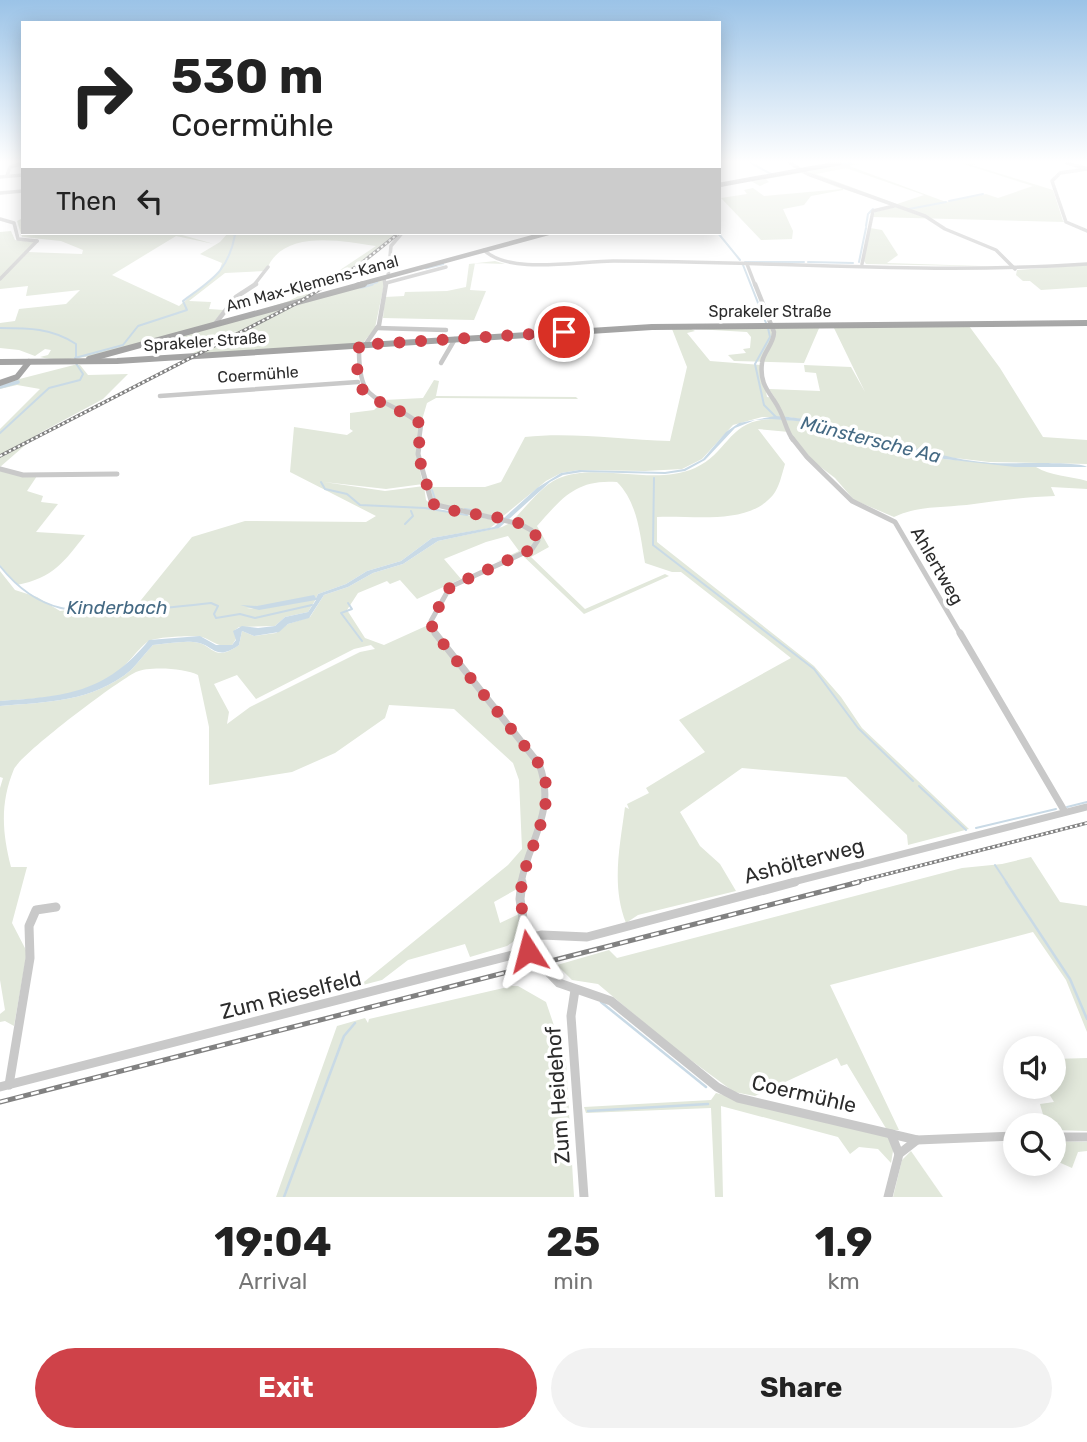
<!DOCTYPE html>
<meta charset="utf-8">
<style>
:root{--surface:#fff;--page:#f2f2f2;--text:#222;--muted:#767676;--accent:#cf4249}
body{margin:0;font-family:Rubik,sans-serif;background:var(--page);color:var(--text);height:100vh;display:flex;flex-direction:column;font-size:26px;white-space:nowrap}
*{box-sizing:border-box;margin:0}
p{font-size:23px;color:var(--muted)}
.icon{flex:none;width:38px;height:38px;fill:none;stroke:currentColor;stroke-width:2;stroke-linecap:round;stroke-linejoin:round}
.map{position:relative;height:1197px;overflow:hidden}
.drawer{display:flex;flex-direction:column;background:var(--surface);flex:1}
.drawer>*{flex:none}
.hud{position:absolute;left:21px;top:21px;width:700px;height:214px;border-radius:0px;box-shadow:0 4px 18px #0003;background:#fff;color:var(--text);overflow:hidden}
.controls{position:absolute;left:1003px;top:1036px;display:grid;gap:14px}
.controls a{display:grid;place-items:center;width:63px;height:63px;border-radius:50%;background:var(--surface);box-shadow:0 4px 18px #0003;font-size:35px}
.pin{position:absolute;display:grid;place-items:center;width:60px;height:60px;color:#fff;margin:-30px;border:4px solid #fff;border-radius:50%;box-shadow:0 2px 7px #0007}
.me{position:absolute;width:77px;margin:-38px;rotate:351deg;stroke-linejoin:round;filter:drop-shadow(0 0 5px #0008)}
.turn{display:flex;align-items:center;gap:24px;height:147px;padding:0 35px;font-size:32px}
.turn .icon{width:91px;height:91px;stroke-width:2.5}
.turn b{display:block;font-size:49px;line-height:60px}
.then{display:flex;align-items:center;height:66px;padding:0 35px;background:#0003;gap:14px;font-size:26px}
.eta{display:flex;justify-content:space-evenly;align-items:center;height:119px;text-align:center}
.eta b{font-size:42px;font-weight:700;line-height:49px}
.action{display:flex;gap:14px;margin-top:auto;padding:14px 35px}
.action a{flex:1;height:80px;border-radius:42px;background:var(--accent);color:#fff;font-size:28px;font-weight:700;line-height:80px;text-align:center}
.action a+a{background:var(--page);color:var(--text)}
.map>svg:first-child{display:block}
.green{fill:#e2e8db;fill-rule:evenodd}
.water{fill:#c9dae6}
.lines{fill:none;stroke-linecap:round;stroke-linejoin:round}
.stream-far1{stroke:#c9dae6;stroke-width:2}
.stream{stroke:#c9dae6;stroke-width:2.5}
.canal-far1{stroke:#c9dae6;stroke-width:2.5}
.canal{stroke:#c9dae6;stroke-width:3.5}
.minor-far4{stroke:#c9c9c9;stroke-width:3.5}
.minor-far3{stroke:#c9c9c9;stroke-width:4.5}
.minor-far2{stroke:#c9c9c9;stroke-width:5}
.minor-far1{stroke:#c9c9c9;stroke-width:7}
.minor{stroke:#c9c9c9;stroke-width:9}
.major-far1{stroke:#a4a4a4;stroke-width:4.5}
.major{stroke:#a4a4a4;stroke-width:6}
.rail-far1-casing{stroke:#818181;stroke-width:3.5}
.rail-casing{stroke:#818181;stroke-width:5}
.rail-far1{stroke:#fff;stroke-width:2;stroke-dasharray:2.5;stroke-linecap:butt}
.rail{stroke:#fff;stroke-width:2.5;stroke-dasharray:8;stroke-linecap:butt}
.route{stroke:#cf4249;stroke-width:12;stroke-dasharray:0 21.6}
.labels{text-anchor:middle;stroke-width:7;stroke-linejoin:round;paint-order:stroke}
.far-street-label{font-size:16px;fill:#2c2c2c;stroke:#fff}
.street-label{font-size:18px;fill:#2c2c2c;stroke:#fff}
.water-label{font-size:19px;font-style:italic;fill:#456a84;stroke:#fff}
.near-street-label{font-size:21px;fill:#2c2c2c;stroke:#fff}
</style>
<div class="map">
<svg width="1087" height="1197" viewBox="0 0 1087 1197">
<rect width="100%" height="100%" fill="#fff"/>
<g class="green">
<path d="M845,163H864L849,166L946,202L986,194L998,198L1033,186L960,163H980L972,165L1053,190L1063,221L1087,232L1064,222L873,217L875,212L896,207L907,210L843,189V190L811,196L804,205L783,209L793,231L792,239L761,240L721,198L747,194L744,190L753,188L764,196L842,189L801,173L766,179L769,182L760,186L749,180L798,171L880,200L803,171ZM846,168L924,195L897,204L816,174Z"/>
<path d="M23,218V233H175L214,244L176,236L112,275L179,306L219,272L222,263L200,254L220,242L228,233H397L366,258L301,299L251,313L289,301L313,288L376,246C341,241 282,228 266,271L225,273L189,301L211,302L209,309L224,310L212,324C170,335 80,368 40,357L48,355L51,350L45,349L35,356L19,350L0,348V323L15,321L19,309L66,304L80,290L26,296L28,286L0,289V232L11,231L15,240L35,242L27,252L82,254L83,250L61,241L22,237L17,221Z"/>
<path d="M870,228L882,230L898,255L887,263L1012,267L866,264L864,261Z"/>
<path d="M495,261L505,264L475,263L470,290L486,291L474,320L383,318L385,297L404,296L405,292L447,291L466,287L469,264Z"/>
<path d="M1087,265V287L1041,290L1030,281H1023L1016,275L1017,270Z"/>
<path d="M381,279L385,280L375,328L363,343L200,354L302,301Z"/>
<path d="M294,303L196,354L189,355L237,331L198,342L194,347L184,346L164,352L160,341Z"/>
<path d="M820,326L804,363L734,361L728,355L746,353L743,349L750,348L751,337L747,332L695,329Z"/>
<path d="M833,326H969L1000,368L1043,437L1087,440V464L989,462L938,456L817,422L788,417H762L733,425L702,459L682,469L645,471L579,470L561,473L546,481L502,517L442,507L432,497L428,485L434,487H485L501,482L525,437C573,432 622,440 670,441L687,367L672,329L687,327L695,331L687,333L710,361L761,365L767,397L775,398L769,389L820,391L816,373L805,372L804,365L851,367L865,392Z"/>
<path d="M74,365H80L88,375L128,374L103,399L38,434L0,467V429L40,389L17,385L0,389V384Z"/>
<path d="M434,380L439,381L436,396L576,397L578,399L436,398L427,403L422,420L415,421L419,426L416,454L423,484L386,489L324,482L385,491L424,486L426,500L436,509L499,521L490,528L432,538L401,561L367,571L346,584L318,594L316,598L313,596L247,609L316,599L308,612L285,617L275,626L239,627L235,630L236,639L232,645C217,648 214,641 202,637C194,635 155,637 149,641C140,646 126,667 114,675C81,698 39,698 0,701V571L15,590L37,597L60,611L92,607L98,602L137,605L192,537L245,521L366,522L376,516L290,472L294,427L347,435L353,431L350,429V413L374,410L384,400L423,398Z"/>
<path d="M779,419L809,422L944,459L1036,467C1050,476 1070,476 1087,481V489L1051,487L1055,496C1027,497 1001,500 974,504C946,508 919,505 894,517L854,500L835,478L814,462L789,432L758,429L785,464C782,474 779,488 773,495C747,526 693,515 657,517V542L814,666L841,697L862,728L969,829L908,845L907,835L846,777L742,768L680,812L700,846L720,864L736,891L638,915L626,923C611,885 620,846 625,807L629,809L627,804L649,793L646,788L705,752L679,720L791,658L681,572H672L645,563C640,535 638,503 617,482C576,479 562,498 537,526L549,547L531,557L585,609L665,574L669,576L584,614L520,553L496,562L519,551L508,536L486,542L444,559L461,579L417,599L400,580L390,584L387,581L358,593L347,610L365,638L384,645L426,626L539,766L545,781L541,813L517,889L494,902L500,923L519,914L523,935L507,946L470,957L465,944L408,960L382,980L359,986L508,865L522,849L519,780L513,763L454,709L389,705L385,718L335,753L292,772L209,785V727L198,675C185,668 149,666 136,672C116,682 23,752 14,769C0,803 2,832 11,867H27L12,923L27,952L14,1026L5,1021L0,1022V1014L5,1010L0,980V788L3,778L0,777V706C47,702 93,702 131,670C139,662 145,653 153,645C166,644 180,641 193,642C214,643 212,664 239,645L242,631L254,636L276,633L288,624L310,617L324,595L348,587L373,573L403,564L438,541L502,527L510,523C524,510 540,487 557,479C597,461 652,487 695,468C731,452 727,417 779,419ZM371,645L375,649L360,652L250,707L227,724L229,712L214,684L237,675L256,699L354,649Z"/>
<path d="M0,471L37,476L27,491L43,496L41,502L58,504L36,532L85,535C64,562 53,578 17,585L0,565Z"/>
<path d="M1031,857L1060,902L1087,906V1032L1066,980L1033,932L830,985L899,1130H887L847,1064L841,1066L837,1058L755,1096L734,1092L673,1047L598,984L572,980L557,965L609,950L617,958L962,868L1002,864Z"/>
<path d="M512,986H518L546,1002L566,1061L574,1197H276L337,1026L365,1018L368,1023L369,1019Z"/>
<path d="M1087,1058V1131L1054,1130V1125H1046L1040,1104L1054,1102L1045,1087H1054V1059Z"/>
<path d="M716,1093L891,1138L894,1145L891,1163L878,1149L859,1147L850,1154L838,1137L721,1106L723,1197H715L711,1108L586,1113L584,1107L711,1100Z"/>
<path d="M1054,1141L1087,1142V1151L1078,1152L1072,1168L1054,1160Z"/>
<path d="M911,1151L943,1197H893L902,1160Z"/>
</g>
<path class="water" d="M775,416C847,419 917,457 991,463C1010,464 1077,461 1087,467H1015L944,459L808,422L772,419L755,420L735,428L705,460L685,471L665,474L582,472L563,475L550,482L499,528L438,541L403,564L373,573L348,587L324,595L309,618L288,624L279,632L254,636L242,631L239,645C214,663 214,643 193,642C180,641 166,644 153,645C145,653 139,662 131,670C93,702 47,702 0,706V701C65,696 105,694 149,640L200,636L216,645H232L236,640L233,631L242,626L258,628L275,626L285,617L308,612L316,600L259,610L240,605L257,606L314,595L316,598L318,594L346,584L367,571L401,561L432,538L494,527L537,488L561,473L579,470L665,472L684,469L703,459L726,432L739,423Z"/>
<g class="lines">
<g class="stream-far1">
<path d="M751,163L771,174"/>
<path d="M949,201L983,194"/>
<path d="M909,209L946,202"/>
<path d="M869,213L873,209"/>
<path d="M866,226L868,214"/>
<path d="M718,233L740,260"/>
<path d="M745,262H804"/>
<path d="M808,262L853,263"/>
<path d="M859,262L866,228"/>
<path d="M743,265L766,323"/>
<path d="M0,328C28,328 52,328 76,344V357"/>
<path d="M768,328L770,337L755,364L764,405L776,417"/>
<path d="M75,358L123,345L138,326L187,310L183,301C211,280 228,272 235,235L230,233"/>
<path d="M0,433L49,388L80,380L83,374L75,362"/>
<path d="M654,478L653,545L814,669L858,728L913,781"/>
<path d="M321,482L325,489L347,494L360,505L425,508L467,515"/>
<path d="M432,490L435,499"/>
<path d="M465,509L477,511"/>
<path d="M405,524L413,516L411,511"/>
<path d="M0,566C15,585 36,602 61,608C72,611 86,604 98,606C140,611 169,608 211,603L218,606L214,614L216,618L240,614L255,618L312,605"/>
<path d="M348,603L352,609L341,613L362,641"/>
<path d="M919,786L966,830"/>
<path d="M1067,807L1087,802"/>
<path d="M976,828L1056,809"/>
<path d="M995,865L1007,883"/>
</g>
<g class="stream">
<path d="M1006,882L1070,979L1087,1019"/>
<path d="M601,1002L706,1087"/>
<path d="M588,1111L708,1104"/>
<path d="M284,1197L344,1036L355,1023"/>
</g>
<g class="canal-far1">
<path d="M837,165L851,163"/>
<path d="M426,268L443,264"/>
<path d="M366,285L377,282"/>
</g>
<g class="canal">
<path d="M361,287L372,284"/>
<path d="M0,387L18,382"/>
</g>
<g class="minor-far4">
<path d="M790,163L808,174L925,216L945,229L996,250L1015,269"/>
<path d="M1067,163L1085,168"/>
<path d="M1087,169L1060,173L1052,181L1066,222L1087,231"/>
<path d="M7,176L10,167L23,163"/>
<path d="M0,177L23,175"/>
<path d="M0,193L23,191"/>
<path d="M0,219L14,223L18,239L37,241"/>
<path d="M484,250C509,275 578,261 613,261C771,261 929,275 1087,264"/>
<path d="M747,264L755,285"/>
<path d="M862,264L873,211L894,206"/>
<path d="M388,277L391,246L402,233"/>
<path d="M384,278L385,285"/>
<path d="M0,279L37,241"/>
<path d="M386,283L446,267"/>
<path d="M254,285L268,267"/>
</g>
<g class="minor-far3">
<path d="M755,284L774,332C774,344 763,352 762,363C759,386 771,393 779,409C785,420 786,430 793,440"/>
<path d="M215,324L236,297L256,284"/>
<path d="M377,328L446,330"/>
<path d="M359,345C358,409 377,391 419,423L421,425L419,440"/>
<path d="M365,345L379,325L386,284"/>
<path d="M441,363L455,339"/>
<path d="M160,396L358,382"/>
</g>
<g class="minor-far2">
<path d="M420,438L418,454L432,504L520,524L531,530L538,540L532,549L450,587L431,621L436,635"/>
<path d="M792,438L807,457L852,501L895,522L961,635"/>
<path d="M0,469L23,475L117,474"/>
</g>
<g class="minor-far1">
<path d="M435,633L539,764C557,810 529,840 521,883"/>
<path d="M960,633L1065,812"/>
<path d="M789,883L1087,807"/>
</g>
<g class="minor">
<path d="M522,882L520,899L528,951"/>
<path d="M529,938L542,935L587,937L795,882"/>
<path d="M575,990L571,1016L584,1197"/>
<path d="M9,1085L30,958L29,926L36,910L56,907"/>
<path d="M0,1087L528,951L559,983L611,1001L717,1087L738,1098L917,1140L1015,1136"/>
<path d="M891,1134L899,1154"/>
<path d="M1054,1137H1087"/>
<path d="M888,1197L899,1154L917,1140"/>
</g>
<g class="major-far1">
<path d="M719,185L840,163"/>
<path d="M357,285L548,233"/>
</g>
<g class="major">
<path d="M89,359L364,284"/>
<path d="M0,362L117,361L652,327L1087,323"/>
<path d="M0,383L17,377L29,362"/>
</g>
<defs>
<g id="rail-far1">
<path d="M0,456L301,301L359,265L399,233"/>
<path d="M852,883L1087,823"/>
</g>
<path id="rail" d="M0,1102L859,882"/>
</defs>
<use href="#rail-far1" class="rail-far1-casing"/>
<use href="#rail" class="rail-casing"/>
<use href="#rail-far1" class="rail-far1"/>
<use href="#rail" class="rail"/>
</g>
<linearGradient id="sky" x2="0" y2="1"><stop stop-color="#9bc3e7"/><stop offset="0.49" stop-color="#fff"/><stop offset="1" stop-color="#fff" stop-opacity="0"/></linearGradient>
<rect width="1087" height="330" fill="url(#sky)"/>
<g class="lines">
<path class="route" d="M528,951C530,930 519,912 521,891C524,850 562,804 539,764L433,631L431,621L450,587L532,549L538,540C527,510 457,519 432,503L418,454L421,425C408,409 361,402 358,380C356,369 359,356 359,345L564,332"/>
</g>
<g class="labels">
<g class="far-street-label">
<text transform="translate(312 283) rotate(-15)" y="6">Am Max-Klemens-Kanal</text>
<text x="770" y="317">Sprakeler Straße</text>
<text transform="translate(205 341) rotate(-4)" y="6">Sprakeler Straße</text>
<text transform="translate(258 374) rotate(-4)" y="6">Coermühle</text>
</g>
<g class="street-label">
<text transform="translate(937 566) rotate(60)" y="6">Ahlertweg</text>
</g>
<g class="water-label">
<text transform="translate(871 439) rotate(14)" y="7">Münstersche Aa</text>
<text x="117" y="614">Kinderbach</text>
</g>
<g class="near-street-label">
<text transform="translate(804 861) rotate(-15)" y="7">Ashölterweg</text>
<text transform="translate(291 995) rotate(-14)" y="7">Zum Rieselfeld</text>
<text transform="translate(804 1094) rotate(13)" y="7">Coermühle</text>
<text transform="translate(558 1095) rotate(-94)" y="7">Zum Heidehof</text>
</g>
</g>
</svg>
<div class="controls">
<a><svg class="icon" aria-label="sound" viewBox="0 0 24 24"><path d="M4 9h4l5-4v14l-5-4H4zM17 9q2 3 0 6"/></svg></a>
<a><svg class="icon" aria-label="search" viewBox="0 0 24 24"><circle cx="10" cy="10" r="6"/><path d="M15 15l6 6"/></svg></a>
</div>
<div class="pin" style="left:564px;top:332px;background:#d93025"><svg class="icon" aria-label="arrive" viewBox="0 0 24 24"><path d="M6 21V4h12l-3 4 3 4H6"/></svg></div>
<svg class="me" style="left:528px;top:951px" viewBox="-20 -20 40 40"><path d="M0-17L14 15 0 8-14 15z" fill="#cf4249" stroke="#fff" stroke-width="4"/></svg>
<div class="hud">
<div class="turn"><svg class="icon" aria-label="right" viewBox="0 0 24 24"><path d="M7 20v-9h11M14 6l5 5-5 5"/></svg><div><b>530 m</b>Coermühle</div></div>
<div class="then">Then<svg class="icon" aria-label="left" viewBox="0 0 24 24"><path d="M17 20v-9H6M10 6l-5 5 5 5"/></svg></div>
</div>
</div>
<section class="drawer">
<div class="eta">
<div><b>19:04</b><p>Arrival</p></div>
<div><b>25</b><p>min</p></div>
<div><b>1.9</b><p>km</p></div>
</div>
<div class="action"><a>Exit</a><a>Share</a></div>
</section>
